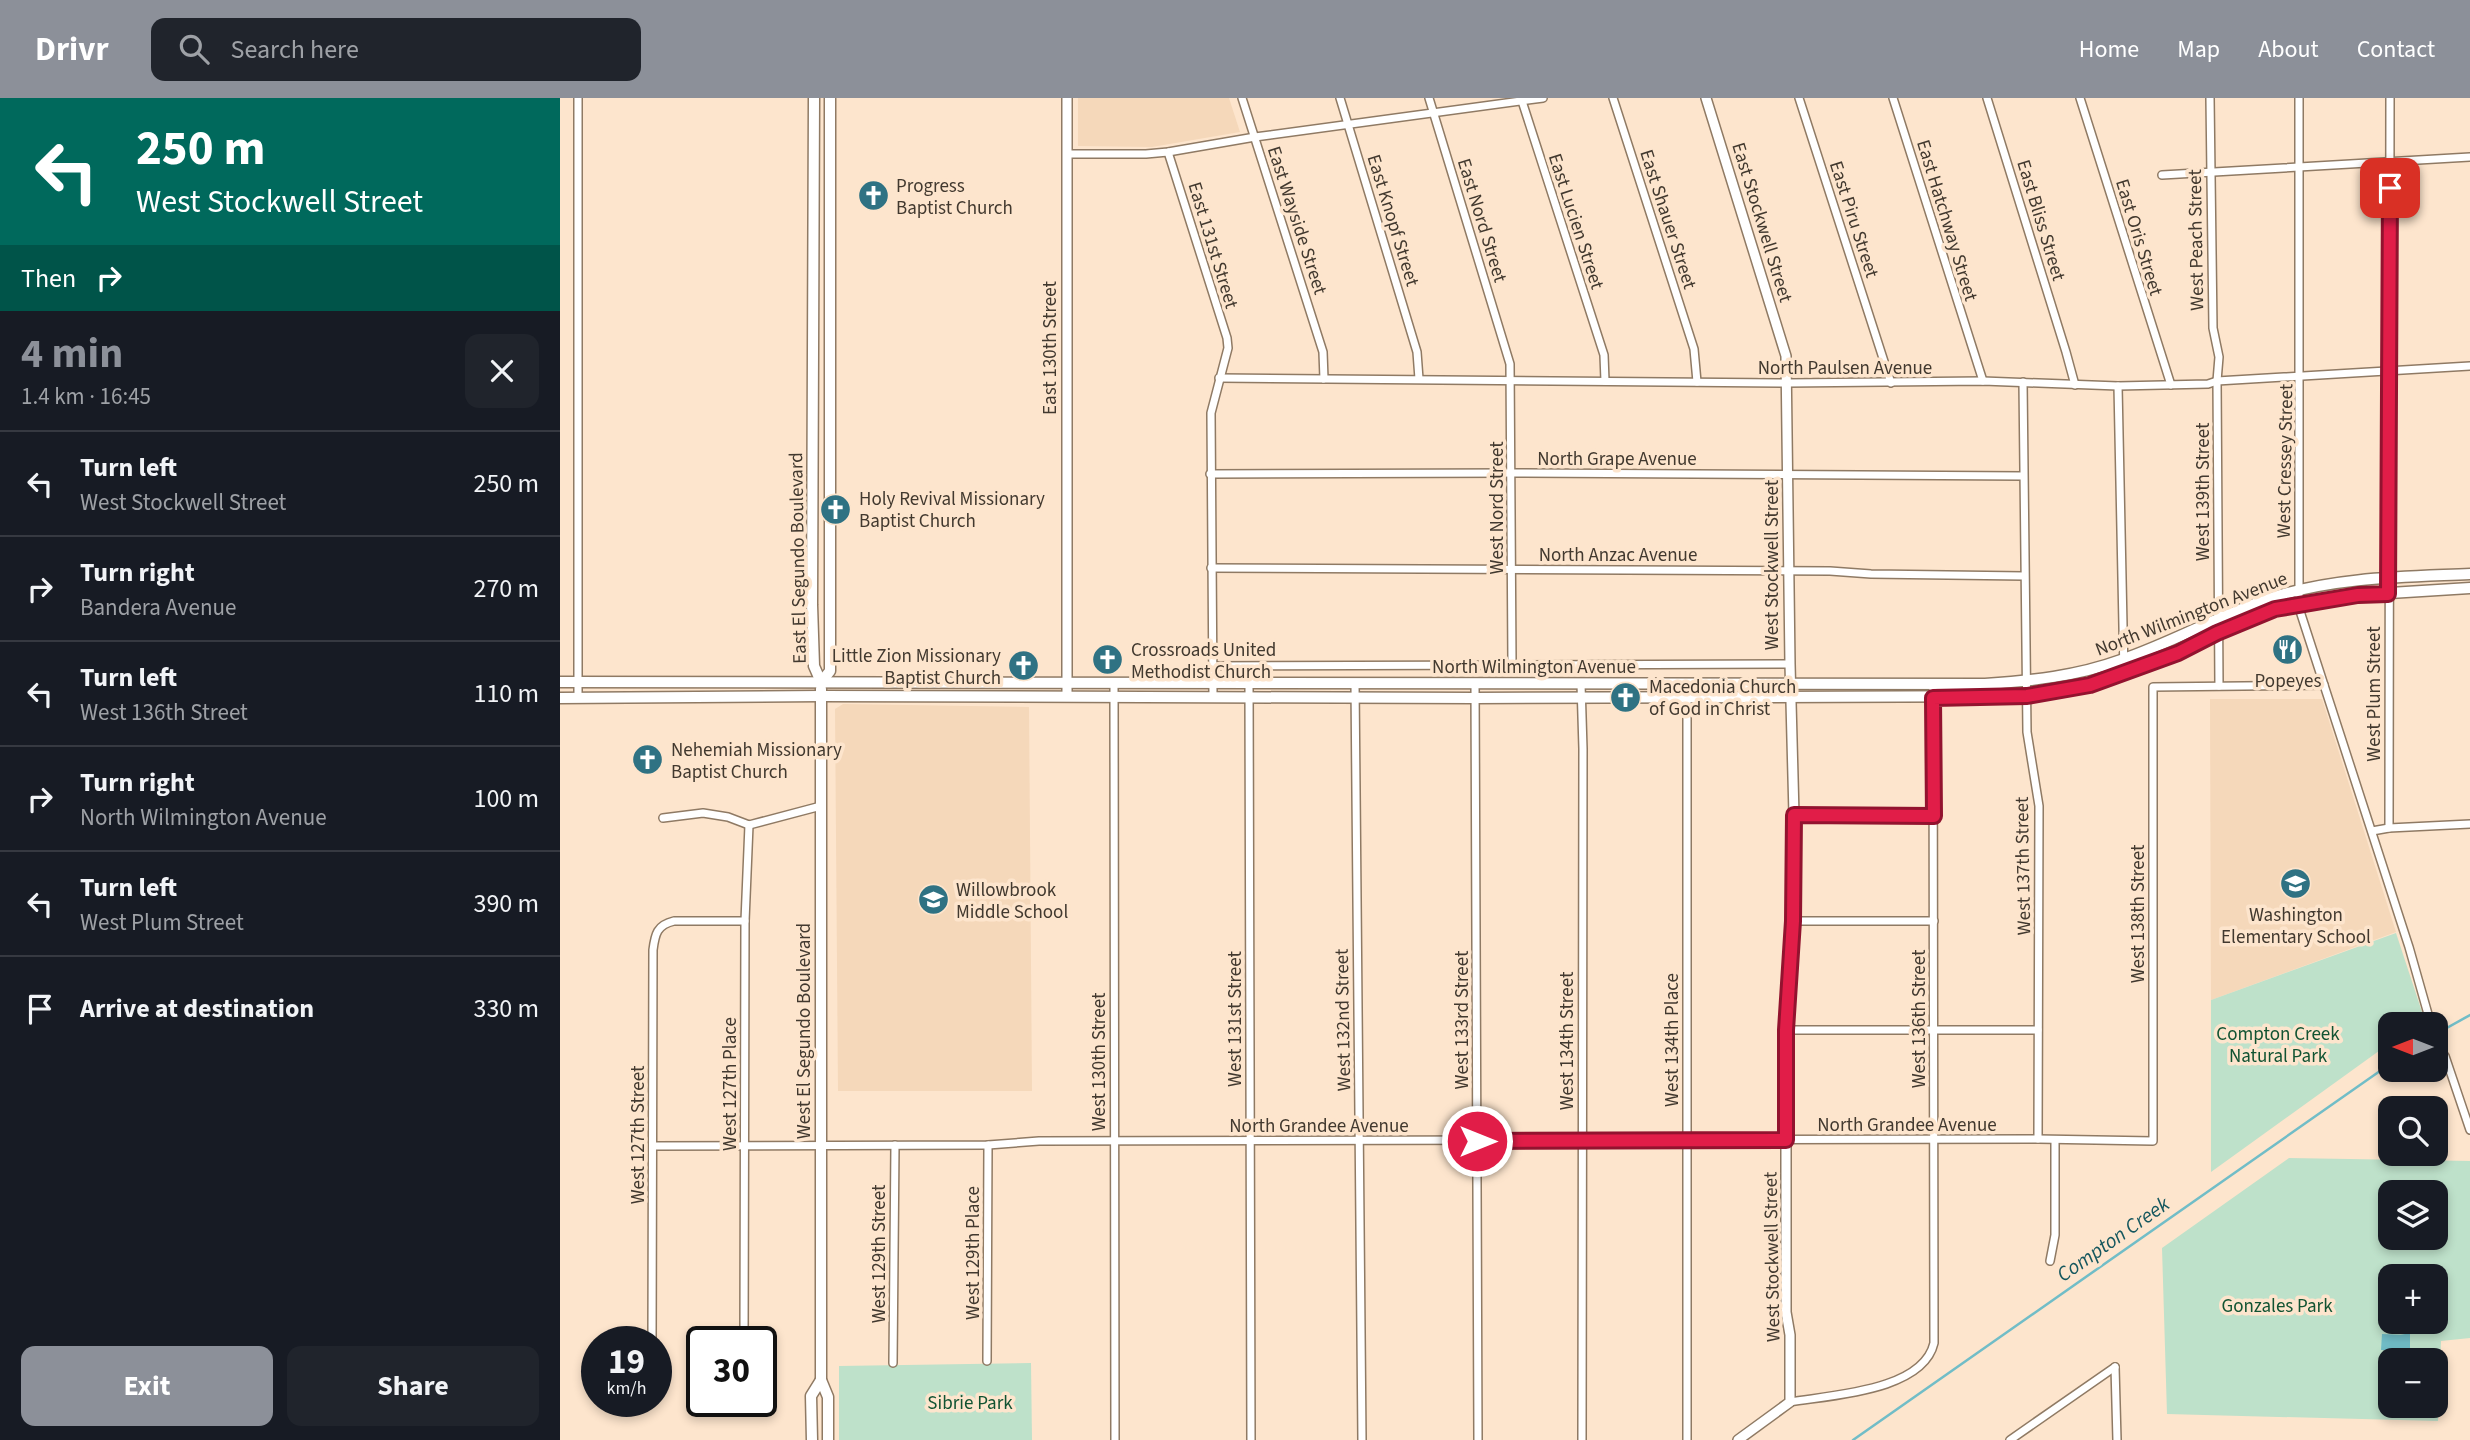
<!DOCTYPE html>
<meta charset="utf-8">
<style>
:root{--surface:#171b24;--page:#20242c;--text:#f1f3f6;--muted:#9ea1a6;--line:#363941;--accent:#8c9099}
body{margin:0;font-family:"Source Sans 3",sans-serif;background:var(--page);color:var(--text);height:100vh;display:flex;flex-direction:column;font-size:26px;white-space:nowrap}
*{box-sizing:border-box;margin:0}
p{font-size:23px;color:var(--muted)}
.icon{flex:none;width:38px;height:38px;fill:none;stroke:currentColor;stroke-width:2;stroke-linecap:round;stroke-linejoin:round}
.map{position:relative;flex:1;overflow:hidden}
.drawer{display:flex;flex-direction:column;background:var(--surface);width:560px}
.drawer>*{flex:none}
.banner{background:#00695c;color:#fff;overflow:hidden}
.needle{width:46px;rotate:270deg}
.tools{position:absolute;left:1818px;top:914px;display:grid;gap:14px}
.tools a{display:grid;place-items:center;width:70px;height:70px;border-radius:14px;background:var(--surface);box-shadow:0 4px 10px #0003;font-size:35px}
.speed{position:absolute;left:21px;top:1228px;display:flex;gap:14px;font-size:35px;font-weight:700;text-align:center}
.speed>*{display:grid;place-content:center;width:91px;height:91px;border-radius:50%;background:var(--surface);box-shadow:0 4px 10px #0003;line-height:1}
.speed small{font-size:18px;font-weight:400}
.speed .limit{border:4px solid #111;border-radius:10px;background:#fff;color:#111}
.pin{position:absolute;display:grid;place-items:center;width:60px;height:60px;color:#fff;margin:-30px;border-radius:14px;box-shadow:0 4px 10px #0006}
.me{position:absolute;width:77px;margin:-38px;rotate:90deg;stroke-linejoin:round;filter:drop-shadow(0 0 5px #0008)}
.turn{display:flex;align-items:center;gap:24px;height:147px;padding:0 21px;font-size:32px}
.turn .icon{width:91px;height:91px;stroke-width:2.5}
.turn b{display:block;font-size:49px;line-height:60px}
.then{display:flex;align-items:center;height:66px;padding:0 21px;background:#0003;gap:14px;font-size:26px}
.round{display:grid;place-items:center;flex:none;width:74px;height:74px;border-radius:14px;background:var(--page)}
.headline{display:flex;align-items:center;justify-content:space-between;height:119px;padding:0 21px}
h1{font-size:42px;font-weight:700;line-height:52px;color:var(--accent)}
.button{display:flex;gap:14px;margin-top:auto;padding:14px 21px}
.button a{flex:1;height:80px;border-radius:14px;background:var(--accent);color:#fff;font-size:28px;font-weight:700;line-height:80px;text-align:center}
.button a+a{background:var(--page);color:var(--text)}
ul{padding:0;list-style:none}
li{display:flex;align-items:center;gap:21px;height:105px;padding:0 21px;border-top:2px solid var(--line)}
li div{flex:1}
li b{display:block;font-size:26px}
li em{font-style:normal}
header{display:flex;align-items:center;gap:42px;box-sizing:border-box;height:98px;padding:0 35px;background:var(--accent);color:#fff}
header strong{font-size:33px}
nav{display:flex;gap:38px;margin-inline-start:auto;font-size:24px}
.search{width:490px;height:63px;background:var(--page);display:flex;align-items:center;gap:18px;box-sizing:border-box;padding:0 24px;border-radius:14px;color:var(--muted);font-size:26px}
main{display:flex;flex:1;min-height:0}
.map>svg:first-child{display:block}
.built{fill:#f5d8ba}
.green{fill:#bee1ca;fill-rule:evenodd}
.water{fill:#71bdc7}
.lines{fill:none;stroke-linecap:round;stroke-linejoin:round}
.stream{stroke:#71bdc7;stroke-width:2.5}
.minor-casing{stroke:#8f7a64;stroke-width:10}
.tertiary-casing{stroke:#8f7a64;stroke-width:12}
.secondary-casing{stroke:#8f7a64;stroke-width:13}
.minor{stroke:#fff;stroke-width:7}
.tertiary{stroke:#fff;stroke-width:9}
.secondary{stroke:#fff;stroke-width:10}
.route-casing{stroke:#92132f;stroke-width:18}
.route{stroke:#e11d48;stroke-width:12}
.labels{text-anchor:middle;stroke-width:7;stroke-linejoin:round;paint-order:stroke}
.poi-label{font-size:19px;fill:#42392f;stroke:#fde5cd;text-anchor:start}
.street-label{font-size:19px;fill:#42392f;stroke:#fde5cd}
.park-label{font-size:19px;fill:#115332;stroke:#fde5cd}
.water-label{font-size:21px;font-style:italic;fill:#15575e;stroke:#fde5cd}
</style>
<header>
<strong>Drivr</strong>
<div class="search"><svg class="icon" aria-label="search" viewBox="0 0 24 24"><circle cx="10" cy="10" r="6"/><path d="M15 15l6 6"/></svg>Search here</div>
<nav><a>Home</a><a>Map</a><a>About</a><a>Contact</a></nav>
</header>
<main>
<section class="drawer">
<div class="banner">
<div class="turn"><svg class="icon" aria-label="left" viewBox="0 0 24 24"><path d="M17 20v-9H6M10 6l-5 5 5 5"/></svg><div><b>250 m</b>West Stockwell Street</div></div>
<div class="then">Then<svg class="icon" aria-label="right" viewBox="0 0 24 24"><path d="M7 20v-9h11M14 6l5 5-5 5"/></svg></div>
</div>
<div class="headline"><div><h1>4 min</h1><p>1.4 km · 16:45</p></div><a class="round"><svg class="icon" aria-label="close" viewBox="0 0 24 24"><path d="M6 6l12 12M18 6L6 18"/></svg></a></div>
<ul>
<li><svg class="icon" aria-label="left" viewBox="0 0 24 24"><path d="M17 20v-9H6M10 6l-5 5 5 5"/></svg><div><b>Turn left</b><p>West Stockwell Street</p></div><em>250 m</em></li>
<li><svg class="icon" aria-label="right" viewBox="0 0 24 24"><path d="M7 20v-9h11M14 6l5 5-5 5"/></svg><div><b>Turn right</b><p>Bandera Avenue</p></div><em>270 m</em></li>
<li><svg class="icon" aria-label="left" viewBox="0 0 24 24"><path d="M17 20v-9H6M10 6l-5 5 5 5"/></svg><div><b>Turn left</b><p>West 136th Street</p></div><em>110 m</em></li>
<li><svg class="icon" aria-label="right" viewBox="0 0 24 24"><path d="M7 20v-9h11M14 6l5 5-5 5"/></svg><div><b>Turn right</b><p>North Wilmington Avenue</p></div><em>100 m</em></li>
<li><svg class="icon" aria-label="left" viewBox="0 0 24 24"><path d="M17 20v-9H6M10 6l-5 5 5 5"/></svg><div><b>Turn left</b><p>West Plum Street</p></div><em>390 m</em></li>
<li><svg class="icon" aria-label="arrive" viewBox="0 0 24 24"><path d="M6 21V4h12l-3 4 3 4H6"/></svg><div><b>Arrive at destination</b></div><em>330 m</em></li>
</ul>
<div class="button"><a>Exit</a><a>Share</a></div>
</section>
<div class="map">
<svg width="1910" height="1342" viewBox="0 0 1910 1342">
<rect width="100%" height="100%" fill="#fde5cd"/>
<g class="built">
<path d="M518,0H669L680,34L592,49L518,48Z"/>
<path d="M1650,601H1762L1836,834L1651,902Z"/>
<path d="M283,606L469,609L472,993H278L275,611Z"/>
</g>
<g class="green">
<path d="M1836,835L1863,917L1857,926H1830V945L1651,1074V902Z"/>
<path d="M1729,1060L1910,1063V1240L1881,1243L1878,1323L1607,1316L1602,1150ZM1830,1094H1876V1139H1830ZM1830,1178H1876V1223H1830ZM1830,1262H1876V1307H1830Z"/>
<path d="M471,1265L472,1342H279V1268Z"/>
</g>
<path class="water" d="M1836,1229H1850V1253L1821,1252L1822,1236L1845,1237L1836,1235Z"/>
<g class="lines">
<g class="stream">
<path d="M1876,936L1910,917"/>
<path d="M1293,1342L1830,966"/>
</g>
<defs>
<g id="minor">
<path d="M18,0V600"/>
<path d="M682,0L763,254L764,281"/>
<path d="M780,0L857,254L859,281"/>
<path d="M869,0L950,266L952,565"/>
<path d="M961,0L1044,257L1045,283"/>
<path d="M1053,0L1134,251L1137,284"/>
<path d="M1239,0L1331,285"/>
<path d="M1333,0L1423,283"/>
<path d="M1427,0L1506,254L1515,287"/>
<path d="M1520,0L1611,287"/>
<path d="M1650,0L1653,230L1659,259L1657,283L1659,588"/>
<path d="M1739,0V510L1849,849L1868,916"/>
<path d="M608,54L667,240L668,250L651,315L653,598"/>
<path d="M507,56H586L608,54L695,39L983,0"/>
<path d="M1602,77L1910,59"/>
<path d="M659,280L1227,285L1423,283L1558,288L1648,286L1657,283L1910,268"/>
<path d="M1463,284L1467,634L1479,708L1478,1041"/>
<path d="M1558,288L1564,576"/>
<path d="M650,376L952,375L1463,378"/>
<path d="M651,470L1270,473L1311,476L1464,478"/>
<path d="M652,568L1230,566"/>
<path d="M554,585L555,1342"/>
<path d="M689,585L691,1342"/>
<path d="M795,585L802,1342"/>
<path d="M915,585L918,1342"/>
<path d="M1127,585V1342"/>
<path d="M1021,586L1023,651L1022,1342"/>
<path d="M1234,717L1374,718"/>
<path d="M103,720L143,715L168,719L189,727L261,708"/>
<path d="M1829,730L1830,0"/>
<path d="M1812,733L1829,730L1910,726"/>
<path d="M1233,823H1374"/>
<path d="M1226,932H1478"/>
<path d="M1885,958L1910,1032"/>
<path d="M93,1048L428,1047L479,1043L1478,1041L1593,1043V589L1764,587"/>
<path d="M1490,1163L1495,1137V1042"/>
<path d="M92,1244L93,852C95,836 97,827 114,823H185"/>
<path d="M184,1244L185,823L189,727"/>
<path d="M427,1263L428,1047"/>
<path d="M333,1265L335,1047"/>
<path d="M1555,1269L1557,1342"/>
<path d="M1230,1304C1271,1297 1363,1293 1374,1245L1373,585"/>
<path d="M1450,1342L1555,1269"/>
</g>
<g id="tertiary">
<path d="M1146,0L1226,258L1230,566L1234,717L1233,823L1226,932V1214L1230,1237V1304L1178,1342"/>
<path d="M507,598V0"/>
</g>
<g id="secondary">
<path d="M254,0L252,507L254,568L261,584"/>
<path d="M0,584L1425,586C1471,583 1517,578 1561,562C1614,544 1661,516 1714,499C1777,479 1845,479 1910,476"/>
<path d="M261,584L270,573V0"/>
<path d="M261,591V1282L268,1299V1342"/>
<path d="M0,600L261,598L915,600L1467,598L1530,587L1564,576L1618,555L1657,535L1715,511L1798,497L1910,490"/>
<path d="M252,1342L251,1298L261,1282"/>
</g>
</defs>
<use href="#minor" class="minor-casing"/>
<use href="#tertiary" class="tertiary-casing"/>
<use href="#secondary" class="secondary-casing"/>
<use href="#minor" class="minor"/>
<use href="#tertiary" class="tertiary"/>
<use href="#secondary" class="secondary"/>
</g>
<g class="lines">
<defs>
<path id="route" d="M917,1043L1226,1042V932L1233,823L1234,717L1374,718L1373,600L1467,598L1530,587L1618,555L1657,535L1715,511L1798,497L1828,496L1830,90"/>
</defs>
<use href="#route" class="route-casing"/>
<use href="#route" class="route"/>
</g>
<defs>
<symbol id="church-disc" viewBox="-11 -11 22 22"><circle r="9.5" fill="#2f7283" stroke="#fde5cd"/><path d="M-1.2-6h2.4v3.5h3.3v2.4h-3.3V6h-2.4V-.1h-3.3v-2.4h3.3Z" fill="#fff"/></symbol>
<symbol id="restaurant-disc" viewBox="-11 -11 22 22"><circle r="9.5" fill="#2f7283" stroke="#fde5cd"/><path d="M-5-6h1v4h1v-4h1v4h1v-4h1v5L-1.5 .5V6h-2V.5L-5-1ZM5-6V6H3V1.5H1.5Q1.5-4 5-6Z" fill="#fff"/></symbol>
<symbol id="school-disc" viewBox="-11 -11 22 22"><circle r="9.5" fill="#2f7283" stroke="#fde5cd"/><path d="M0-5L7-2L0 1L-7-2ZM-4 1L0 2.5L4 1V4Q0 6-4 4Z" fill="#fff"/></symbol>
</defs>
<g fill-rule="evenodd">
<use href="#church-disc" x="296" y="80" width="35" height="35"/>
<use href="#church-disc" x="258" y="394" width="35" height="35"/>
<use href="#restaurant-disc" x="1710" y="534" width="35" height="35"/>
<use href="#church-disc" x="530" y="544" width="35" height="35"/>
<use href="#church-disc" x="446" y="550" width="35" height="35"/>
<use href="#church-disc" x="1048" y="582" width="35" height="35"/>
<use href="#church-disc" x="70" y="644" width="35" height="35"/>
<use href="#school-disc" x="1718" y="768" width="35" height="35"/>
<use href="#school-disc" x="356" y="784" width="35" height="35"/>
</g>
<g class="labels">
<g class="poi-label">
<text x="336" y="94">Progress<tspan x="336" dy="22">Baptist Church</tspan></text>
<text x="299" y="407">Holy Revival Missionary<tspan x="299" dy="22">Baptist Church</tspan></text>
<text x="571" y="558">Crossroads United<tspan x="571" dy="22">Methodist Church</tspan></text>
<text x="441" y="564" text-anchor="end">Little Zion Missionary<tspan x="441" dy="22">Baptist Church</tspan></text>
<text x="1728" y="589" text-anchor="middle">Popeyes</text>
<text x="1089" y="595">Macedonia Church<tspan x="1089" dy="22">of God in Christ</tspan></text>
<text x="111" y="658">Nehemiah Missionary<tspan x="111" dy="22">Baptist Church</tspan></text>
<text x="396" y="798">Willowbrook<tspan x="396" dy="22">Middle School</tspan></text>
<text x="1736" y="823" text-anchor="middle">Washington<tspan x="1736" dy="22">Elementary School</tspan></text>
</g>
<g class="street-label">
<text transform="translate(1109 121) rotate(72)" y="7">East Shauer Street</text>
<text transform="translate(1295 121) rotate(72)" y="7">East Piru Street</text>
<text transform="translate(738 122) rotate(72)" y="7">East Wayside Street</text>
<text transform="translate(834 122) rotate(73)" y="7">East Knopf Street</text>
<text transform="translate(923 122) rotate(73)" y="7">East Nord Street</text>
<text transform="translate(1388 122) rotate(73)" y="7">East Hatchway Street</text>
<text transform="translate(1482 122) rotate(73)" y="7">East Bliss Street</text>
<text transform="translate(1017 123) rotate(72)" y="7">East Lucien Street</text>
<text transform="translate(1203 124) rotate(73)" y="7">East Stockwell Street</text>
<text transform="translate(1580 139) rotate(73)" y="7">East Oris Street</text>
<text transform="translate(1635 142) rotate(-91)" y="7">West Peach Street</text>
<text transform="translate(654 147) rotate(73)" y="7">East 131st Street</text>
<text transform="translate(489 250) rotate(-90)" y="7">East 130th Street</text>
<text x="1285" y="276">North Paulsen Avenue</text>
<text x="1057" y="367">North Grape Avenue</text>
<text transform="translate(1724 363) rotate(-89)" y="7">West Cressey Street</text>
<text transform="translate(1642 394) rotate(-90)" y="7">West 139th Street</text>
<text transform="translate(936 410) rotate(-90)" y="7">West Nord Street</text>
<text x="1058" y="463">North Anzac Avenue</text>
<text transform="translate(237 460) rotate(-91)" y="7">East El Segundo Boulevard</text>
<text transform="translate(1211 467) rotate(-90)" y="7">West Stockwell Street</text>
<text transform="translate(1631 515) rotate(-21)" y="7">North Wilmington Avenue</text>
<text x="974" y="575">North Wilmington Avenue</text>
<text transform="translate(1813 596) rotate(-90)" y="7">West Plum Street</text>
<text transform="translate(1462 768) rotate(-91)" y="7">West 137th Street</text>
<text transform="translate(1577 816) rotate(-90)" y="7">West 138th Street</text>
<text transform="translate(674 921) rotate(-90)" y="7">West 131st Street</text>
<text transform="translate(1358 921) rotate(-90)" y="7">West 136th Street</text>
<text transform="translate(782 922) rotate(-91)" y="7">West 132nd Street</text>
<text transform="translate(901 922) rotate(-90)" y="7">West 133rd Street</text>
<text transform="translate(243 933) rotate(-90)" y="7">West El Segundo Boulevard</text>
<text transform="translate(1111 942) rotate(-90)" y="7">West 134th Place</text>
<text transform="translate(1006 943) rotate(-90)" y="7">West 134th Street</text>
<text transform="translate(538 964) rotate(-90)" y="7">West 130th Street</text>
<text transform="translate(169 986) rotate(-90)" y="7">West 127th Place</text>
<text x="1347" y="1033">North Grandee Avenue</text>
<text x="759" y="1034">North Grandee Avenue</text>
<text transform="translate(77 1037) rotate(-90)" y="7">West 127th Street</text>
<text transform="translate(412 1155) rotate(-90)" y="7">West 129th Place</text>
<text transform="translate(318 1156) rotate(-90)" y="7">West 129th Street</text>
<text transform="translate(1211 1159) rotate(-91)" y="7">West Stockwell Street</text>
</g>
<g class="park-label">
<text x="1718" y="942">Compton Creek<tspan x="1718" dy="22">Natural Park</tspan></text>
<text x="1717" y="1214">Gonzales Park</text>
<text x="410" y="1311">Sibrie Park</text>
</g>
<g class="water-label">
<text transform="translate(1553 1141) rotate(-35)" y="7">Compton Creek</text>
</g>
</g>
</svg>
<div class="tools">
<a><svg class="needle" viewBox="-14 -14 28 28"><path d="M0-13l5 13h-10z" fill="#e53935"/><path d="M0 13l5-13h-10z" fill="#9ea1a6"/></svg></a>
<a><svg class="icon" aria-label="search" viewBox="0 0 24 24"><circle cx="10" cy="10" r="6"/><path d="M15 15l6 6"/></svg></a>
<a><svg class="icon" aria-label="layers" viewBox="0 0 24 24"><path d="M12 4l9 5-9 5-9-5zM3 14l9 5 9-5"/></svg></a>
<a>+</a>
<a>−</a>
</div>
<div class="speed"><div>19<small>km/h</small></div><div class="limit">30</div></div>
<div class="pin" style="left:1830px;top:90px;background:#d93025"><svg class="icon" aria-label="arrive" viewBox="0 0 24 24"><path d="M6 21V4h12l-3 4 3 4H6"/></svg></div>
<svg class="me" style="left:917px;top:1043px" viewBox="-20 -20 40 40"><circle r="17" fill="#e11d48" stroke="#fff" stroke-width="3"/><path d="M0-11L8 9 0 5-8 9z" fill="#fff"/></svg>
</div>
</main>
